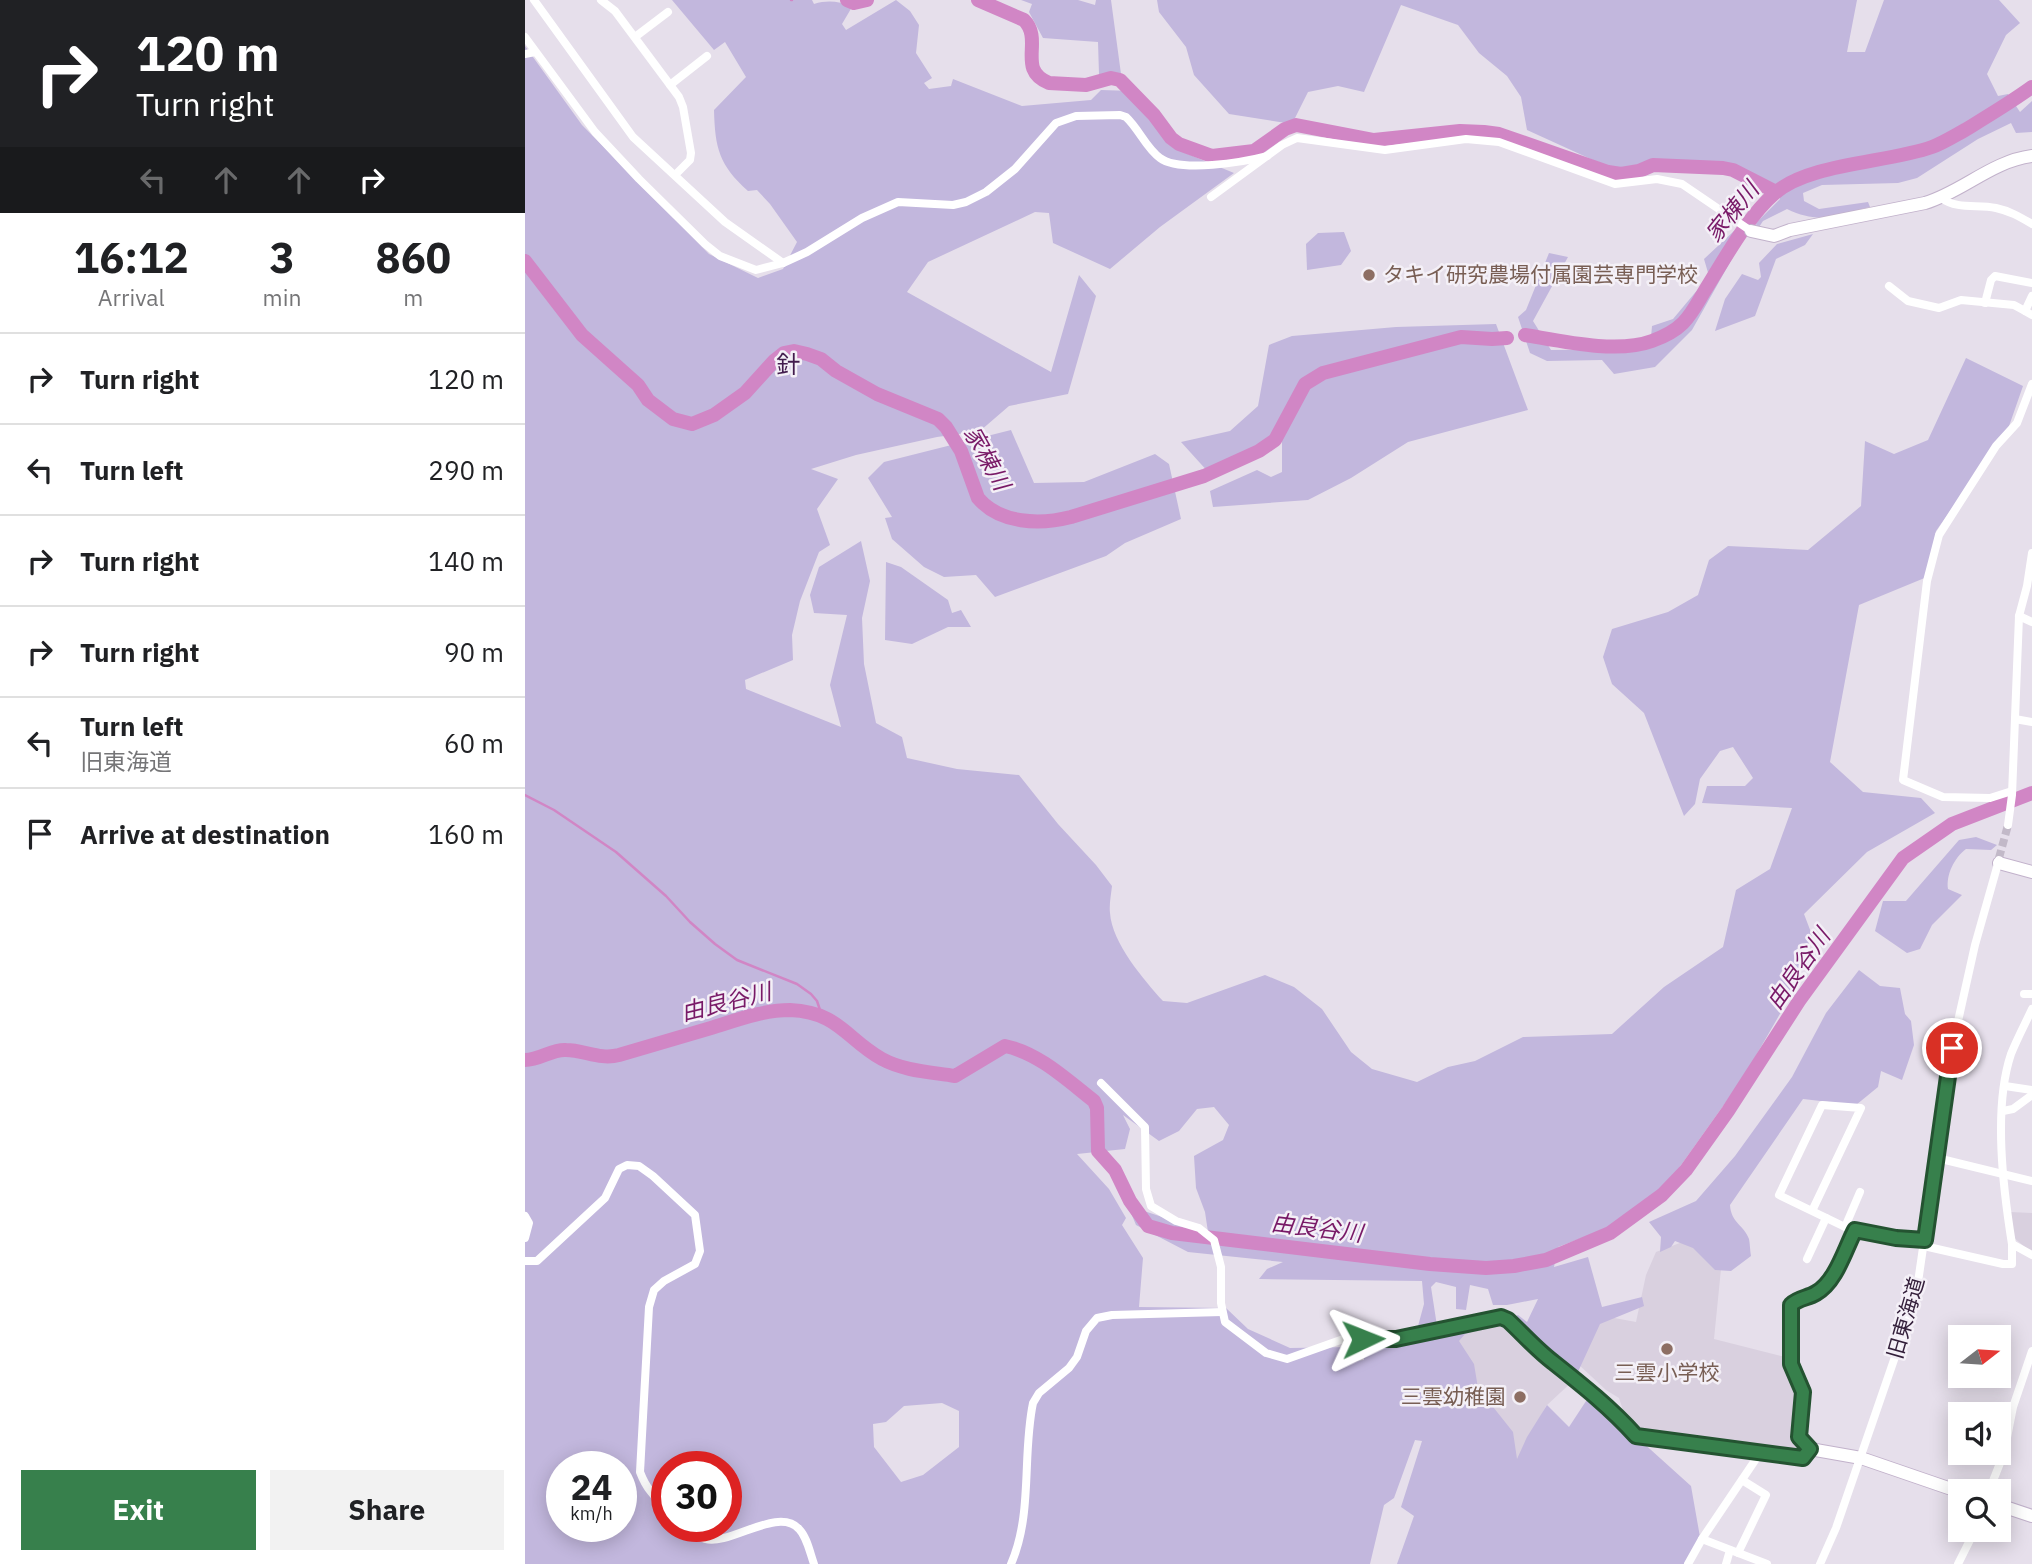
<!DOCTYPE html>
<meta charset="utf-8">
<style>
:root{--surface:#fff;--page:#f2f2f2;--text:#202124;--muted:#757577;--line:#e0e0e0;--accent:#37804c}
body{margin:0;font-family:"IBM Plex Sans","Noto Sans JP",sans-serif;background:var(--page);color:var(--text);height:100vh;display:flex;flex-direction:column;font-size:26px;white-space:nowrap}
*{box-sizing:border-box;margin:0}
p{font-size:23px;color:var(--muted)}
.icon{flex:none;width:38px;height:38px;fill:none;stroke:currentColor;stroke-width:2;stroke-linecap:round;stroke-linejoin:round}
.map{position:relative;flex:1;overflow:hidden}
.drawer{display:flex;flex-direction:column;background:var(--surface);width:525px}
.drawer>*{flex:none}
.banner{background:#202124;color:#fff;overflow:hidden}
.needle{width:46px;rotate:73deg}
.tools{position:absolute;left:1423px;top:1325px;display:grid;gap:14px}
.tools a{display:grid;place-items:center;width:63px;height:63px;border-radius:0px;background:var(--surface);box-shadow:0 4px 18px #0003;font-size:35px}
.speed{position:absolute;left:21px;top:1451px;display:flex;gap:14px;font-size:35px;font-weight:700;text-align:center}
.speed>*{display:grid;place-content:center;width:91px;height:91px;border-radius:50%;background:var(--surface);box-shadow:0 4px 18px #0003;line-height:1}
.speed small{font-size:18px;font-weight:400}
.speed .limit{border:10px solid #d22;background:#fff;color:#111}
.pin{position:absolute;display:grid;place-items:center;width:60px;height:60px;color:#fff;margin:-30px;border:4px solid #fff;border-radius:50%;box-shadow:0 2px 7px #0007}
.me{position:absolute;width:77px;margin:-38px;rotate:88deg;stroke-linejoin:round;filter:drop-shadow(0 0 5px #0008)}
.turn{display:flex;align-items:center;gap:24px;height:147px;padding:0 21px;font-size:32px}
.turn .icon{width:91px;height:91px;stroke-width:2.5}
.turn b{display:block;font-size:49px;line-height:60px}
.lanes{display:flex;align-items:center;height:66px;padding:0 21px;background:#0003;justify-content:center;gap:35px;direction:ltr}
.lanes .off{opacity:.35}
.eta{display:flex;justify-content:space-evenly;align-items:center;height:119px;text-align:center}
.eta b{font-size:42px;font-weight:700;line-height:49px}
.primary-button{display:flex;gap:14px;margin-top:auto;padding:14px 21px}
.primary-button a{flex:1;height:80px;border-radius:0px;background:var(--accent);color:#fff;font-size:28px;font-weight:700;line-height:80px;text-align:center}
.primary-button a+a{background:var(--page);color:var(--text)}
ul{padding:0;list-style:none}
li{display:flex;align-items:center;gap:21px;height:91px;padding:0 21px;border-top:2px solid var(--line)}
li div{flex:1}
li b{display:block;font-size:26px}
li em{font-style:normal}
main{display:flex;flex:1;min-height:0}
.map>svg:first-child{display:block}
.built{fill:#d9d0df}
.green{fill:#c2b7dd;fill-rule:evenodd}
.lines{fill:none;stroke-linecap:round;stroke-linejoin:round}
.stream{stroke:#d186c5;stroke-width:2.5}
.river{stroke:#d186c5;stroke-width:14}
.street-tunnel{stroke:#c2b9c8;stroke-width:8;stroke-dasharray:8 4;stroke-linecap:butt}
.secondary-casing{stroke:#c2b2cb;stroke-width:14}
.street{stroke:#fff;stroke-width:8}
.secondary{stroke:#fff;stroke-width:12}
.route-casing{stroke:#245331;stroke-width:18}
.route{stroke:#37804c;stroke-width:12}
.education-dot{fill:#8d6e63;stroke:#f4f0f7;stroke-width:2.5}
.labels{text-anchor:middle;stroke-width:5;stroke-linejoin:round;paint-order:stroke}
.education-label{font-size:21px;fill:#785e54;stroke:#f4f0f7;text-anchor:start}
.street-label{font-size:21px;fill:#34203b;stroke:#f4f0f7}
.water-label{font-size:23px;font-style:italic;fill:#781967;stroke:#f4f0f7}
.quarter-label{font-size:24px;fill:#421c4d;stroke:#f4f0f7}
</style>
<main>
<section class="drawer">
<div class="banner">
<div class="turn"><svg class="icon" aria-label="right" viewBox="0 0 24 24"><path d="M7 20v-9h11M14 6l5 5-5 5"/></svg><div><b>120 m</b>Turn right</div></div>
<div class="lanes"><svg class="icon off" aria-label="left" viewBox="0 0 24 24"><path d="M17 20v-9H6M10 6l-5 5 5 5"/></svg><svg class="icon off" aria-label="ahead" viewBox="0 0 24 24"><path d="M12 20V5M6 11l6-6 6 6"/></svg><svg class="icon off" aria-label="ahead" viewBox="0 0 24 24"><path d="M12 20V5M6 11l6-6 6 6"/></svg><svg class="icon" aria-label="right" viewBox="0 0 24 24"><path d="M7 20v-9h11M14 6l5 5-5 5"/></svg></div>
</div>
<div class="eta">
<div><b>16:12</b><p>Arrival</p></div>
<div><b>3</b><p>min</p></div>
<div><b>860</b><p>m</p></div>
</div>
<ul>
<li><svg class="icon" aria-label="right" viewBox="0 0 24 24"><path d="M7 20v-9h11M14 6l5 5-5 5"/></svg><div><b>Turn right</b></div><em>120 m</em></li>
<li><svg class="icon" aria-label="left" viewBox="0 0 24 24"><path d="M17 20v-9H6M10 6l-5 5 5 5"/></svg><div><b>Turn left</b></div><em>290 m</em></li>
<li><svg class="icon" aria-label="right" viewBox="0 0 24 24"><path d="M7 20v-9h11M14 6l5 5-5 5"/></svg><div><b>Turn right</b></div><em>140 m</em></li>
<li><svg class="icon" aria-label="right" viewBox="0 0 24 24"><path d="M7 20v-9h11M14 6l5 5-5 5"/></svg><div><b>Turn right</b></div><em>90 m</em></li>
<li><svg class="icon" aria-label="left" viewBox="0 0 24 24"><path d="M17 20v-9H6M10 6l-5 5 5 5"/></svg><div><b>Turn left</b><p>旧東海道</p></div><em>60 m</em></li>
<li><svg class="icon" aria-label="arrive" viewBox="0 0 24 24"><path d="M6 21V4h12l-3 4 3 4H6"/></svg><div><b>Arrive at destination</b></div><em>160 m</em></li>
</ul>
<div class="primary-button"><a>Exit</a><a>Share</a></div>
</section>
<div class="map">
<svg width="1507" height="1564" viewBox="0 0 1507 1564">
<rect width="100%" height="100%" fill="#e6dfeb"/>
<g class="built">
<path d="M1485,1212L1507,1213V1253L1488,1237Z"/>
<path d="M1160,1241L1196,1269L1189,1339L1264,1358L1275,1392L1272,1437L1282,1452L1278,1454L1112,1432L1102,1422L1094,1398L1081,1390L1052,1363L1072,1319L1084,1317L1111,1322L1121,1275L1131,1252Z"/>
<path d="M976,1318L1050,1379L1021,1406L992,1463L923,1330Z"/>
</g>
<g class="green">
<path d="M147,0H287L289,4C303,0 313,1 327,7L317,24L321,30L371,0L385,11L394,25L391,53L407,78L399,83L404,89L426,86L428,79L497,106L566,100L576,90L608,91L658,152L709,173L635,227L585,269L528,243L524,213L510,212L403,262L382,292L526,372L554,275L571,296L543,394L484,406L455,431L412,437L331,455L286,469L313,479L292,509L305,545L294,552L275,601L267,635L268,660L220,680L221,689L316,727L305,685L322,615L289,613L285,595L294,567L336,541L345,581L337,618L339,664L351,723L377,737L382,758L432,769L494,775L533,824L571,865L587,886C586,895 584,905 585,913C587,943 619,980 638,1001L662,1003L740,975L769,987L797,1009L826,1052L847,1069L892,1082L923,1067L950,1061L998,1037L1087,1034L1139,987L1198,947L1211,890L1245,869L1267,808L1177,803L1182,786H1220L1228,778L1208,747L1195,751L1175,779L1170,804L1159,816L1119,713L1087,684L1078,657L1087,629L1143,612L1173,595L1184,560L1203,546L1283,550L1336,506L1340,441L1369,454L1403,440L1441,358L1498,386L1483,429L1411,531L1402,577L1334,605L1305,762L1338,792L1396,798L1410,813L1342,852L1279,914L1287,935L1267,993L1218,1078L1139,1189L1080,1229L1033,1247L1029,1267L1063,1257L1077,1307L1117,1297L1119,1306L1075,1324L1052,1374L986,1319L993,1315L1002,1322L1013,1299L982,1305H968L963,1289L945,1285L941,1310L931,1309V1287L911,1282L906,1287L912,1326L858,1338L855,1337L893,1326L899,1304L897,1281L734,1279L742,1269L758,1262L663,1252L611,1225L606,1213L616,1210L683,1232L680,1212L671,1188L669,1156L698,1140L704,1125L689,1107L672,1109L654,1131L634,1141L598,1115L605,1129L600,1149L552,1154L584,1189L601,1218L597,1225L618,1258L614,1307L701,1308L723,1329L765,1348L827,1347L828,1361L839,1360V1345L977,1319L975,1323L940,1334L934,1341L949,1364L953,1388L988,1432L992,1459L1002,1437L1022,1405L1044,1427L1065,1395L1166,1486L1175,1537L1159,1564H872L889,1516L876,1507L897,1441L890,1440L869,1498L859,1505L845,1564H0V46L57,125L184,254L233,278L258,269L272,242L245,204L232,190L223,191C194,165 190,148 189,110L221,77L200,42L189,50ZM417,1403L434,1411V1447L398,1475L376,1482L349,1447L348,1424L361,1422L379,1406ZM37,1466H96V1526H37ZM142,1466H201V1526H142Z"/>
<path d="M496,0H553L570,5L571,0H586L596,74H574L573,42L518,38L504,12L507,4Z"/>
<path d="M632,0H1332L1322,52H1340L1359,0H1474L1495,23L1481,35L1462,74L1473,96L1483,94L1495,112L1507,101V132L1491,133L1486,123L1453,139L1392,178L1373,183L1297,185L1278,193L1279,201L1294,209L1343,202L1345,207C1312,215 1295,225 1262,209L1238,221L1232,230L1231,223L1255,199L1252,193L1233,192L1223,171L1198,166L1092,171L1002,130L996,97L982,76L954,53L933,25L876,5L839,92L813,86L783,92L767,124L704,114L669,75L661,47L634,12Z"/>
<path d="M1209,231L1218,239L1167,330L1130,367L1089,374L1077,360L1022,361L1005,353L993,317L1001,310L1024,253L1043,257L1008,321L1026,350L1125,349L1127,326L1148,319L1184,276L1179,259Z"/>
<path d="M819,232L826,251L816,265L782,270L781,244L793,233Z"/>
<path d="M1288,234L1280,245L1251,259L1230,316L1190,331L1200,299L1217,274L1233,280L1236,277L1234,263L1252,244Z"/>
<path d="M971,324L1003,410L883,442L826,478L783,500L688,507L685,491L732,470L746,477L757,472V429L723,454L685,474L656,442L705,431L733,406L744,345L767,336L871,327Z"/>
<path d="M486,430L509,483L559,482L630,454L644,464L656,519L600,543L581,556L470,597L451,575L419,577L399,567L367,539L360,518L367,517L343,478L359,462Z"/>
<path d="M361,562L376,567L423,600L427,613L436,610L446,627H423L387,644L360,640Z"/>
<path d="M1451,837L1472,845L1466,850L1441,849C1429,858 1421,875 1423,889L1437,895L1407,925L1395,949L1382,953L1350,931L1358,901H1381L1434,840Z"/>
<path d="M1334,970L1355,986L1375,988L1380,1014L1386,1021L1389,1045L1377,1080L1356,1071L1353,1087L1331,1105L1278,1099L1205,1205C1206,1223 1219,1225 1224,1239C1225,1244 1225,1251 1226,1256L1206,1271L1190,1270L1168,1248L1150,1241L1146,1247L1135,1252L1136,1237L1124,1222L1171,1201L1210,1156L1267,1077L1301,1013Z"/>
</g>
<g class="lines">
<g class="stream">
<path d="M266,0H267"/>
<path d="M0,795L29,810L91,852L141,896L165,922L190,944L212,960L272,984L286,994L292,1001L297,1016"/>
</g>
<g class="river">
<path d="M322,0L329,3L342,0"/>
<path d="M453,0L499,20C519,40 491,70 524,83L561,85L586,78L595,80L629,115L646,138L654,144L687,156L729,151L760,129L771,125L849,140L935,131L959,132L974,134L1083,172L1096,174L1114,171L1128,165L1198,168L1208,170L1251,192"/>
<path d="M0,261L57,335L113,385L123,400L148,419L167,424L189,415L220,393L249,361L259,353L269,351L282,354L296,359L311,371L352,394L413,419L421,427L436,451L453,498C475,524 515,525 546,517L679,476L734,451L750,440L780,384L798,373L936,337L967,339L982,338"/>
<path d="M1000,335C1036,341 1092,354 1127,341C1138,337 1150,331 1158,323C1167,314 1173,302 1179,292C1199,260 1222,217 1250,193C1285,163 1362,163 1407,147C1418,143 1429,136 1440,130C1463,116 1485,103 1507,87"/>
<path d="M0,1060C15,1060 27,1049 41,1050C59,1050 75,1060 94,1055C125,1046 156,1037 186,1028C212,1020 238,1010 265,1010C314,1012 321,1039 357,1059C379,1071 406,1072 430,1076L480,1046C514,1053 542,1080 569,1101L572,1108L573,1151L590,1170L605,1201L623,1226L647,1233L905,1264L961,1268L989,1266L1021,1260L1085,1233L1137,1195L1161,1170L1203,1111L1274,1001L1378,858L1427,824L1507,793"/>
</g>
<path class="street-tunnel" d="M1474,858L1483,825"/>
<defs>
<g id="secondary">
<path d="M1226,231L1249,236L1265,230L1400,203C1437,192 1467,161 1507,156"/>
<path d="M1474,863L1507,872"/>
<path d="M1274,1437L1285,1449L1336,1458L1435,1492"/>
<path d="M1474,1505L1507,1516"/>
</g>
</defs>
<use href="#secondary" class="secondary-casing"/>
<g class="street">
<path d="M9,0L108,137L200,222L258,263"/>
<path d="M76,0L90,11L154,97L158,107L166,153L165,160L150,175"/>
<path d="M0,37L70,132L114,179L180,244L195,256L231,270L258,263L282,252L337,218L373,202L428,205L441,202L461,192L490,169L531,123L551,116L595,115L601,117C614,129 621,148 635,158C655,173 719,162 742,156"/>
<path d="M110,37L143,12"/>
<path d="M0,54L10,52"/>
<path d="M145,85L182,56"/>
<path d="M686,197L757,145L772,138L860,150L941,139L974,142L1090,184L1132,179L1157,184L1226,231"/>
<path d="M1416,198C1433,210 1452,204 1471,208C1485,211 1495,217 1507,224"/>
<path d="M1364,286L1383,301L1414,308L1436,300L1489,305L1500,311"/>
<path d="M1507,296L1500,311L1507,315"/>
<path d="M1460,303L1466,280L1470,276L1507,283"/>
<path d="M1494,616L1507,622"/>
<path d="M1490,719L1507,722"/>
<path d="M1487,791L1465,798L1418,797L1378,780L1402,581L1414,535L1471,446L1492,423L1507,384"/>
<path d="M1483,825L1487,795L1494,616L1502,586L1507,553"/>
<path d="M1499,994H1507"/>
<path d="M576,1083L620,1127L621,1189L626,1206L651,1221L674,1228L689,1240L696,1267V1303L700,1322L741,1353L762,1359L824,1337L871,1339L976,1317L983,1320C998,1334 1012,1350 1028,1362C1058,1385 1086,1408 1111,1436L1278,1458L1285,1449"/>
<path d="M1480,1086L1507,1090"/>
<path d="M1478,1111L1488,1109L1507,1095"/>
<path d="M1412,1158L1507,1181"/>
<path d="M1287,1211L1336,1108L1297,1105L1254,1195L1320,1227C1346,1235 1373,1238 1400,1240"/>
<path d="M0,1216L4,1223L0,1238"/>
<path d="M1320,1227L1335,1192"/>
<path d="M1487,1244C1478,1188 1468,1108 1486,1054C1492,1039 1500,1024 1507,1009"/>
<path d="M1399,1246L1478,1264H1487V1244L1507,1255"/>
<path d="M1282,1259L1301,1218"/>
<path d="M0,1261H12L80,1198L94,1169L102,1165L114,1166L128,1176L170,1215L175,1251L170,1264L139,1281L129,1290L124,1307L115,1472C121,1488 129,1497 142,1508"/>
<path d="M1274,1437L1278,1392L1267,1364L1266,1305C1273,1298 1283,1298 1291,1293C1311,1282 1320,1249 1330,1230"/>
<path d="M1464,1491L1479,1453L1488,1407L1507,1351"/>
<path d="M163,1526C168,1531 173,1537 180,1539C205,1546 253,1506 274,1529C282,1537 285,1553 289,1564"/>
<path d="M1177,1539L1242,1564"/>
<path d="M1213,1553L1241,1495L1217,1480"/>
<path d="M486,1564C508,1514 497,1455 508,1403L514,1393L544,1368L552,1357L561,1331L572,1318L587,1315L697,1312"/>
<path d="M1163,1564L1177,1539L1235,1453"/>
<path d="M1201,1564L1205,1550"/>
<path d="M1295,1564L1311,1528L1391,1296L1427,1048L1450,945L1474,860"/>
<path d="M1433,1564L1450,1530"/>
</g>
<use href="#secondary" class="secondary"/>
</g>
<g class="lines">
<defs>
<path id="route" d="M838,1339H871L976,1317L983,1320C998,1334 1012,1350 1028,1362C1057,1385 1086,1408 1111,1436L1278,1458L1285,1449L1274,1437L1278,1392L1266,1364V1305C1273,1298 1283,1298 1291,1293C1311,1282 1320,1249 1330,1230L1371,1238L1400,1240L1427,1048"/>
</defs>
<use href="#route" class="route-casing"/>
<use href="#route" class="route"/>
</g>
<g class="education-dot">
<circle cx="844" cy="275" r="7"/>
<circle cx="1142" cy="1349" r="7"/>
<circle cx="995" cy="1397" r="7"/>
</g>
<g class="labels">
<g class="education-label">
<text x="858" y="282">タキイ研究農場付属園芸専門学校</text>
<text x="1142" y="1380" text-anchor="middle">三雲小学校</text>
<text x="981" y="1404" text-anchor="end">三雲幼稚園</text>
</g>
<g class="street-label">
<text transform="translate(1381 1318) rotate(-74)" y="7">旧東海道</text>
</g>
<g class="water-label">
<text transform="translate(1207 212) rotate(-51)" y="8">家棟川</text>
<text transform="translate(462 458) rotate(61)" y="8">家棟川</text>
<text transform="translate(1273 969) rotate(-55)" y="8">由良谷川</text>
<text transform="translate(201 1002) rotate(-14)" y="8">由良谷川</text>
<text transform="translate(792 1228) rotate(7)" y="8">由良谷川</text>
</g>
<g class="quarter-label">
<text x="263" y="373">針</text>
</g>
</g>
</svg>
<div class="tools">
<a><svg class="needle" viewBox="-14 -14 28 28"><path d="M0-13l5 13h-10z" fill="#e53935"/><path d="M0 13l5-13h-10z" fill="#757577"/></svg></a>
<a><svg class="icon" aria-label="sound" viewBox="0 0 24 24"><path d="M4 9h4l5-4v14l-5-4H4zM17 9q2 3 0 6"/></svg></a>
<a><svg class="icon" aria-label="search" viewBox="0 0 24 24"><circle cx="10" cy="10" r="6"/><path d="M15 15l6 6"/></svg></a>
</div>
<div class="speed"><div>24<small>km/h</small></div><div class="limit">30</div></div>
<div class="pin" style="left:1427px;top:1048px;background:#d93025"><svg class="icon" aria-label="arrive" viewBox="0 0 24 24"><path d="M6 21V4h12l-3 4 3 4H6"/></svg></div>
<svg class="me" style="left:838px;top:1339px" viewBox="-20 -20 40 40"><path d="M0-17L14 15 0 8-14 15z" fill="#37804c" stroke="#fff" stroke-width="4"/></svg>
</div>
</main>
